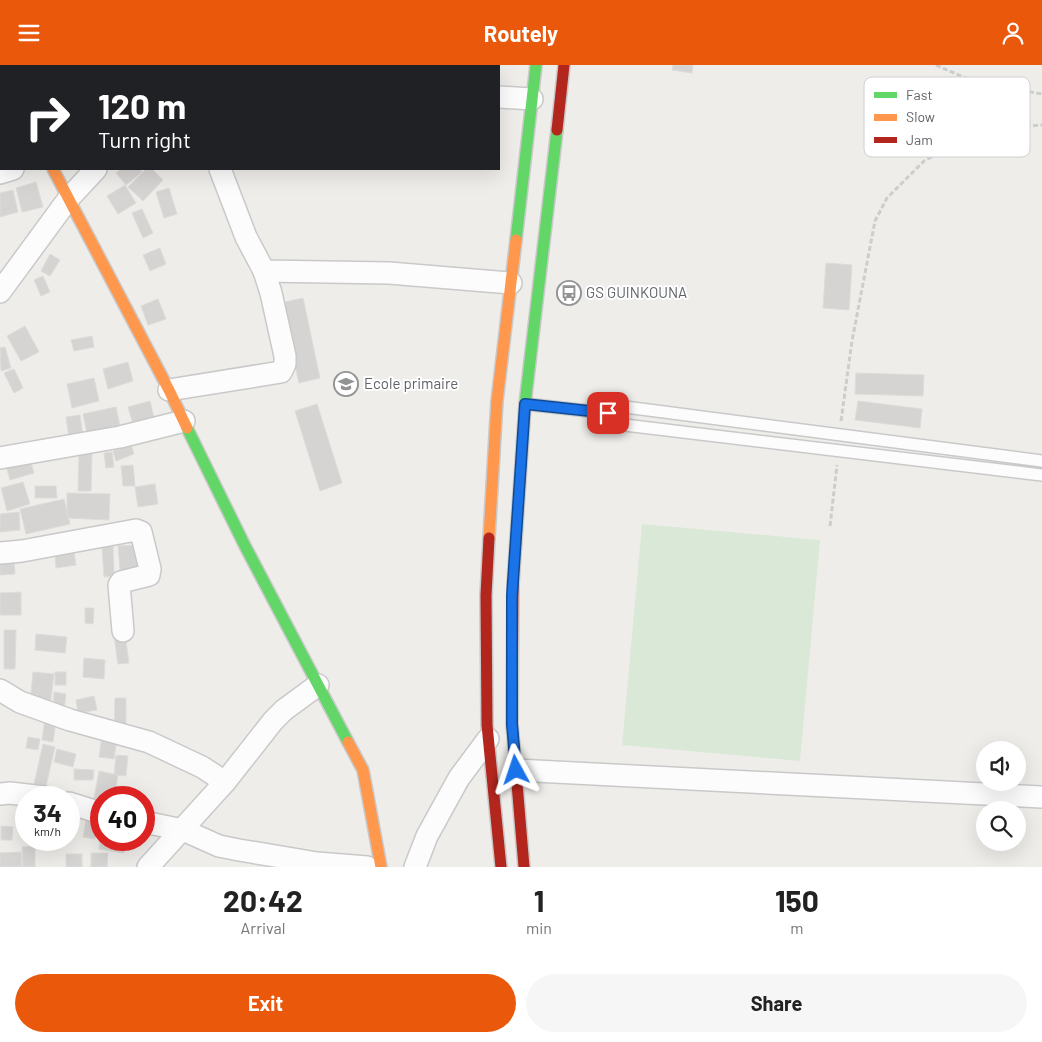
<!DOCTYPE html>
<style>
:root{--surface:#fff;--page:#f6f6f6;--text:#222;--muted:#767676;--accent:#ea580c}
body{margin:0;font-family:Barlow,sans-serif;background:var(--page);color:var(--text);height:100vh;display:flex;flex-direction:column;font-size:19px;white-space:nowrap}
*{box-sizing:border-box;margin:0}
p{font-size:16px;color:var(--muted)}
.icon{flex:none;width:28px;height:28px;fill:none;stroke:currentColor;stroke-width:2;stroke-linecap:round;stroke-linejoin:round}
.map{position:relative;height:802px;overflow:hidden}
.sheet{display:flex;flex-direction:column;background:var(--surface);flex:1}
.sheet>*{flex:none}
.guide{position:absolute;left:0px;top:0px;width:500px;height:105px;box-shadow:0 5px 20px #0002;background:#202124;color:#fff;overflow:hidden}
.fabs{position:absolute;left:976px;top:676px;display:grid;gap:10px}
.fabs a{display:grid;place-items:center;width:50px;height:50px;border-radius:50%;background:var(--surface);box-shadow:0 5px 20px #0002;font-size:25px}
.speed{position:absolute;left:15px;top:721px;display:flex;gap:10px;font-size:25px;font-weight:700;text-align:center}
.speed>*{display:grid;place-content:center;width:65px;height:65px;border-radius:50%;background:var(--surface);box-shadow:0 5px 20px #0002;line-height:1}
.speed small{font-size:12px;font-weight:400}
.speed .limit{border:8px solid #d22;background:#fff;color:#111}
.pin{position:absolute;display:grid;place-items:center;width:42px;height:42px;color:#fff;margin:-21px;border-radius:10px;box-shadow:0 2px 8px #0006}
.me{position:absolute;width:55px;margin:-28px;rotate:355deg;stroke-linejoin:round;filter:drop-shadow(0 0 4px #0008)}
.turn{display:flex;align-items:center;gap:18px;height:105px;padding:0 15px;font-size:22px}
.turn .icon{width:65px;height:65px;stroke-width:2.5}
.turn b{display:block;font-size:35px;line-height:42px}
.eta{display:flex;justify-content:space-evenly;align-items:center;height:85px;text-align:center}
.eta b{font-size:30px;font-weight:700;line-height:35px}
.cta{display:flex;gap:10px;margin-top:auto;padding:10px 15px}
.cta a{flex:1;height:58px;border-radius:30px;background:var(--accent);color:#fff;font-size:20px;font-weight:700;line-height:58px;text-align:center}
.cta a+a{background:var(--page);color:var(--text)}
header{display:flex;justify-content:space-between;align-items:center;height:65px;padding:0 15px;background:var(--accent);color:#fff;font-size:22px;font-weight:700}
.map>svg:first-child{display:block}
.pitch{fill:#dae9d7}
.building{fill:#d6d4d3;stroke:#dedcda}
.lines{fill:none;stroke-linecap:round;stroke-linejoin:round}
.lane-casing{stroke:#c9c9c9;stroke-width:14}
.street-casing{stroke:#c9c9c9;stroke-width:24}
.fast-casing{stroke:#c9c9c9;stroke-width:14}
.slow-casing{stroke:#c9c9c9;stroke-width:14}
.jam-casing{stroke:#c9c9c9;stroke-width:14}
.path{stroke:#cbcecc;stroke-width:3;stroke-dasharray:5 2.5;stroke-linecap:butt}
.lane{stroke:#fdfcfc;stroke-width:11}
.street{stroke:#fdfcfc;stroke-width:21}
.fast{stroke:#63d668;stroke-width:11}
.slow{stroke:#ff974d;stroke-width:11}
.jam{stroke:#b3261e;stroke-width:11}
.route-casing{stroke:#114b97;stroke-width:12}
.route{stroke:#1a73e8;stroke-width:9}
.labels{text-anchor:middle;stroke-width:4;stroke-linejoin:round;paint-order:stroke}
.poi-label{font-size:15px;fill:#606367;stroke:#fff;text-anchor:start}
.key{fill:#fff;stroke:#cfd0d1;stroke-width:1}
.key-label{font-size:14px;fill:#606367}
</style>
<header><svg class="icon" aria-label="menu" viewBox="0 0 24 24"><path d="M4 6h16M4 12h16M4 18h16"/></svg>Routely<svg class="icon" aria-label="person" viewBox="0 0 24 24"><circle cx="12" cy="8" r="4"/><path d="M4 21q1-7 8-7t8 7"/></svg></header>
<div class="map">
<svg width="1042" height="802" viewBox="0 0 1042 802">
<rect width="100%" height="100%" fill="#efedea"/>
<path class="pitch" d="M642,459L820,475L800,696L622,680Z"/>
<g class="building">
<path d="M673,0H693L692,8L672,5Z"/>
<path d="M121,104H140L142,107L126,120L116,108Z"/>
<path d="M146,104H152L163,115L143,136L128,122Z"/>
<path d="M36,117L43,142L22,147L16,123Z"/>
<path d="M125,120L136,138L118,149L107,131Z"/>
<path d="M169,123L177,149L164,153L156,127Z"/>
<path d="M13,125L18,147L0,152V128Z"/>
<path d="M142,144L153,168L143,173L132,148Z"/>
<path d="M160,183L166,199L150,206L143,190Z"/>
<path d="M50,189L60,195L50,211L41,206Z"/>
<path d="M826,198L852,200L849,245L823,243Z"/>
<path d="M43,211L50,227L41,231L34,215Z"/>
<path d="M303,233L320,313L299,318L281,238Z"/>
<path d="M158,234L166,254L148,260L141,241Z"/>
<path d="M25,261L39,287L21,296L7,271Z"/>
<path d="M92,271L94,282L74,286L71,275Z"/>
<path d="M5,282L11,303L1,306L0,283Z"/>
<path d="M128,297L133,316L108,324L103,304Z"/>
<path d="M14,304L23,323L14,328L4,308Z"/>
<path d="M856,308L924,310L923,331L855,329Z"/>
<path d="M94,313L99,336L72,343L67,319Z"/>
<path d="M150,336L155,357L134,362L128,342Z"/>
<path d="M858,336L922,344L920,363L855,355Z"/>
<path d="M317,339L342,418L320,426L295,346Z"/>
<path d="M116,342L121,366L88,373L83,349Z"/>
<path d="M80,350L84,378L70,380L66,352Z"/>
<path d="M131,380L134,389L116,396L113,386Z"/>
<path d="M112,387L114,402L106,403L104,388Z"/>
<path d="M79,388H92L91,426H78Z"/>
<path d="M30,395L34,408L10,415L6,401Z"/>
<path d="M133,400L135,421H123L121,401Z"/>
<path d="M23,417L30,439L7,446L1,423Z"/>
<path d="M155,419L158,439L138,442L135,422Z"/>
<path d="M35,421H56L57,433H35Z"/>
<path d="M67,428L110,429L109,455L67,453Z"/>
<path d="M64,434L70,459L26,469L20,444Z"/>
<path d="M19,447L20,465L0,467V449Z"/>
<path d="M137,480L139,514L121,516L118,481Z"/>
<path d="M102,481H113L114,511L104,512Z"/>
<path d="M74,488L76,500L56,503L55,491Z"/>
<path d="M14,495L15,509L0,510V496Z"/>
<path d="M21,527V550H0V528Z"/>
<path d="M85,543H94L93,559L85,558Z"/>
<path d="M4,565H16L15,604H4Z"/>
<path d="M36,569L67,572L65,588L35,585Z"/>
<path d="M125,569L129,598L118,599L114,571Z"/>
<path d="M84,593L105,595L104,614L83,612Z"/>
<path d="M33,607L54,609L50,642L30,640Z"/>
<rect x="55" y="607" width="11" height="13"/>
<path d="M54,627L66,629L64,645L53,644Z"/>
<path d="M94,631L97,645L78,648L76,635Z"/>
<path d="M115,633H126V665L114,664Z"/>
<path d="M45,653L56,655L53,677L42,675Z"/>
<path d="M102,671L117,674L114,694L99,692Z"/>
<path d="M28,672L40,674L38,685L26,683Z"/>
<path d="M43,679L55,682L46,721L34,719Z"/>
<path d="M57,684L76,689L73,702L54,697Z"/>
<path d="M116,690L128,691L126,711L114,710Z"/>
<path d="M74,704L94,705L93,715H74Z"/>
<path d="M99,706L118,710L114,732H101V746L92,745Z"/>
<path d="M18,739L26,740V751L17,750Z"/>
<path d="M86,755L98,757L95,774L83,772Z"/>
<path d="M1,761L13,762L12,775H1Z"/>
<path d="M101,771V775H126L124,788L99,784Z"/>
<path d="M35,781V802H23L22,782Z"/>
<path d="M21,787L22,802H0V788Z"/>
<path d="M91,788H108L107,802H91Z"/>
<rect x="66" y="789" width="16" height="13"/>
</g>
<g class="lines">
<defs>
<g id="lane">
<path d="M525,339L607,348"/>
<path d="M1042,396L610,340L608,341L606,356L608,358L1042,410"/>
</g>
<g id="street">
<path d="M9,0V1"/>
<path d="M337,0L340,1"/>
<path d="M176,1L177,0"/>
<path d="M377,1V0"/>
<path d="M499,32L532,34"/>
<path d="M0,39H1"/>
<path d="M220,104L246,172L264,206L389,208L511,218"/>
<path d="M0,108L13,104"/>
<path d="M0,227L69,133L96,104"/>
<path d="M169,325L281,307L285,299V291L271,228L264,206"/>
<path d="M0,393L120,372L184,356"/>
<path d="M0,488L22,486L136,465L141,467L150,504L149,510L121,517L119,520L123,566"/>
<path d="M0,625L20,637L70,655L149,677L202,702L225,717"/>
<path d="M516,705L1042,732"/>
<path d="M0,729L10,728L44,732"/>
<path d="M69,738L101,748"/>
<path d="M144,757L183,765L219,781L239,785L317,798L367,802"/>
<path d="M148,802L225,717L273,656L284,645L318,620"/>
<path d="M415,802L427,771L459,713L488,674"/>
</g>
<g id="fast">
<path d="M516,175L536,0"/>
<path d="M187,363L245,481L348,677"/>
<path d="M513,519L525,339L557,65"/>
</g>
<g id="slow">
<path d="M53,104L169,325L187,363"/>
<path d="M489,473L497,336L516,175"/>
<path d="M348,677L363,705L381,802"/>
</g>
<g id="jam">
<path d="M557,65L564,0"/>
<path d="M489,473L486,530L487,660L501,802"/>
<path d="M513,519L512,659L524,802"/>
</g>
</defs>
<use href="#lane" class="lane-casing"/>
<use href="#street" class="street-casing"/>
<use href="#fast" class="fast-casing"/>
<use href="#slow" class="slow-casing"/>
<use href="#jam" class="jam-casing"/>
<g class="path">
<path d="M936,0L977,18L1042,29"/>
<path d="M841,356L852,276L875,156L887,133L924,96L969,72L1002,63L1042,60"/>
<path d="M830,461L837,400"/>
</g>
<use href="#lane" class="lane"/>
<use href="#street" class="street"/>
<use href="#fast" class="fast"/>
<use href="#slow" class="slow"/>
<use href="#jam" class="jam"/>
</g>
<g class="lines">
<defs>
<path id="route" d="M516,705L512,659V531L525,339L608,348"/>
</defs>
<use href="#route" class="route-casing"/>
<use href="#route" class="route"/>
</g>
<defs>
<symbol id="bus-ring" viewBox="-11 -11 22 22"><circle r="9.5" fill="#fff" stroke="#929395" stroke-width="1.5"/><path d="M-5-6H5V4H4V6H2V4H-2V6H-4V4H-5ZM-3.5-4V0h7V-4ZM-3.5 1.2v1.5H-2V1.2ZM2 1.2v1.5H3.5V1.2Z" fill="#929395"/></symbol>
<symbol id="school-ring" viewBox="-11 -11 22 22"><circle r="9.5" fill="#fff" stroke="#929395" stroke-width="1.5"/><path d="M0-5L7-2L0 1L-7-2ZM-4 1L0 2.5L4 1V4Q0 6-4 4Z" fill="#929395"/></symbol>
</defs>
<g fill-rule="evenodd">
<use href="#bus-ring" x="555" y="214" width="28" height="28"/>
<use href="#school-ring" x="332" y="305" width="28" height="28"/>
</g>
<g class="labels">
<g class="poi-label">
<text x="586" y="233">GS GUINKOUNA</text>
<text x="364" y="324">Ecole primaire</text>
</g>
</g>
<rect x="864" y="12" width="166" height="80" rx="8" class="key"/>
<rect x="874" y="27" width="23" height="6" fill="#63d668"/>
<rect x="874" y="49" width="23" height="7" fill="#ff974d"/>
<rect x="874" y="72" width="23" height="6" fill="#b3261e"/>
<g class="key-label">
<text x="906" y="35">Fast</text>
<text x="906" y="57">Slow</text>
<text x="906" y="80">Jam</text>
</g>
</svg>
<div class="fabs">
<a><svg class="icon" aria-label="sound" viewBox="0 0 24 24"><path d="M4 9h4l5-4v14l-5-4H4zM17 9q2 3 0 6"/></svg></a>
<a><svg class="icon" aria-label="search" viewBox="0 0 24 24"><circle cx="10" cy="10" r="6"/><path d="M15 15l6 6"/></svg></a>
</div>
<div class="speed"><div>34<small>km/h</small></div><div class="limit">40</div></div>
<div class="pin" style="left:608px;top:348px;background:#d93025"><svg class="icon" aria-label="arrive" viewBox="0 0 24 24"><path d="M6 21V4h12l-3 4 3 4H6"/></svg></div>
<svg class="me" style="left:516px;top:705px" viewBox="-20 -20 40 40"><path d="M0-17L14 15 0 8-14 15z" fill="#1a73e8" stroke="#fff" stroke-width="4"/></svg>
<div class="guide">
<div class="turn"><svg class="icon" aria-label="right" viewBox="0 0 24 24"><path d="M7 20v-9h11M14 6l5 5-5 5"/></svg><div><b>120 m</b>Turn right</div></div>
</div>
</div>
<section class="sheet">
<div class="eta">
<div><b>20:42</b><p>Arrival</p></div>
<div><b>1</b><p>min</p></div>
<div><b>150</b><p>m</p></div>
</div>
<div class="cta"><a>Exit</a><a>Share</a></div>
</section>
